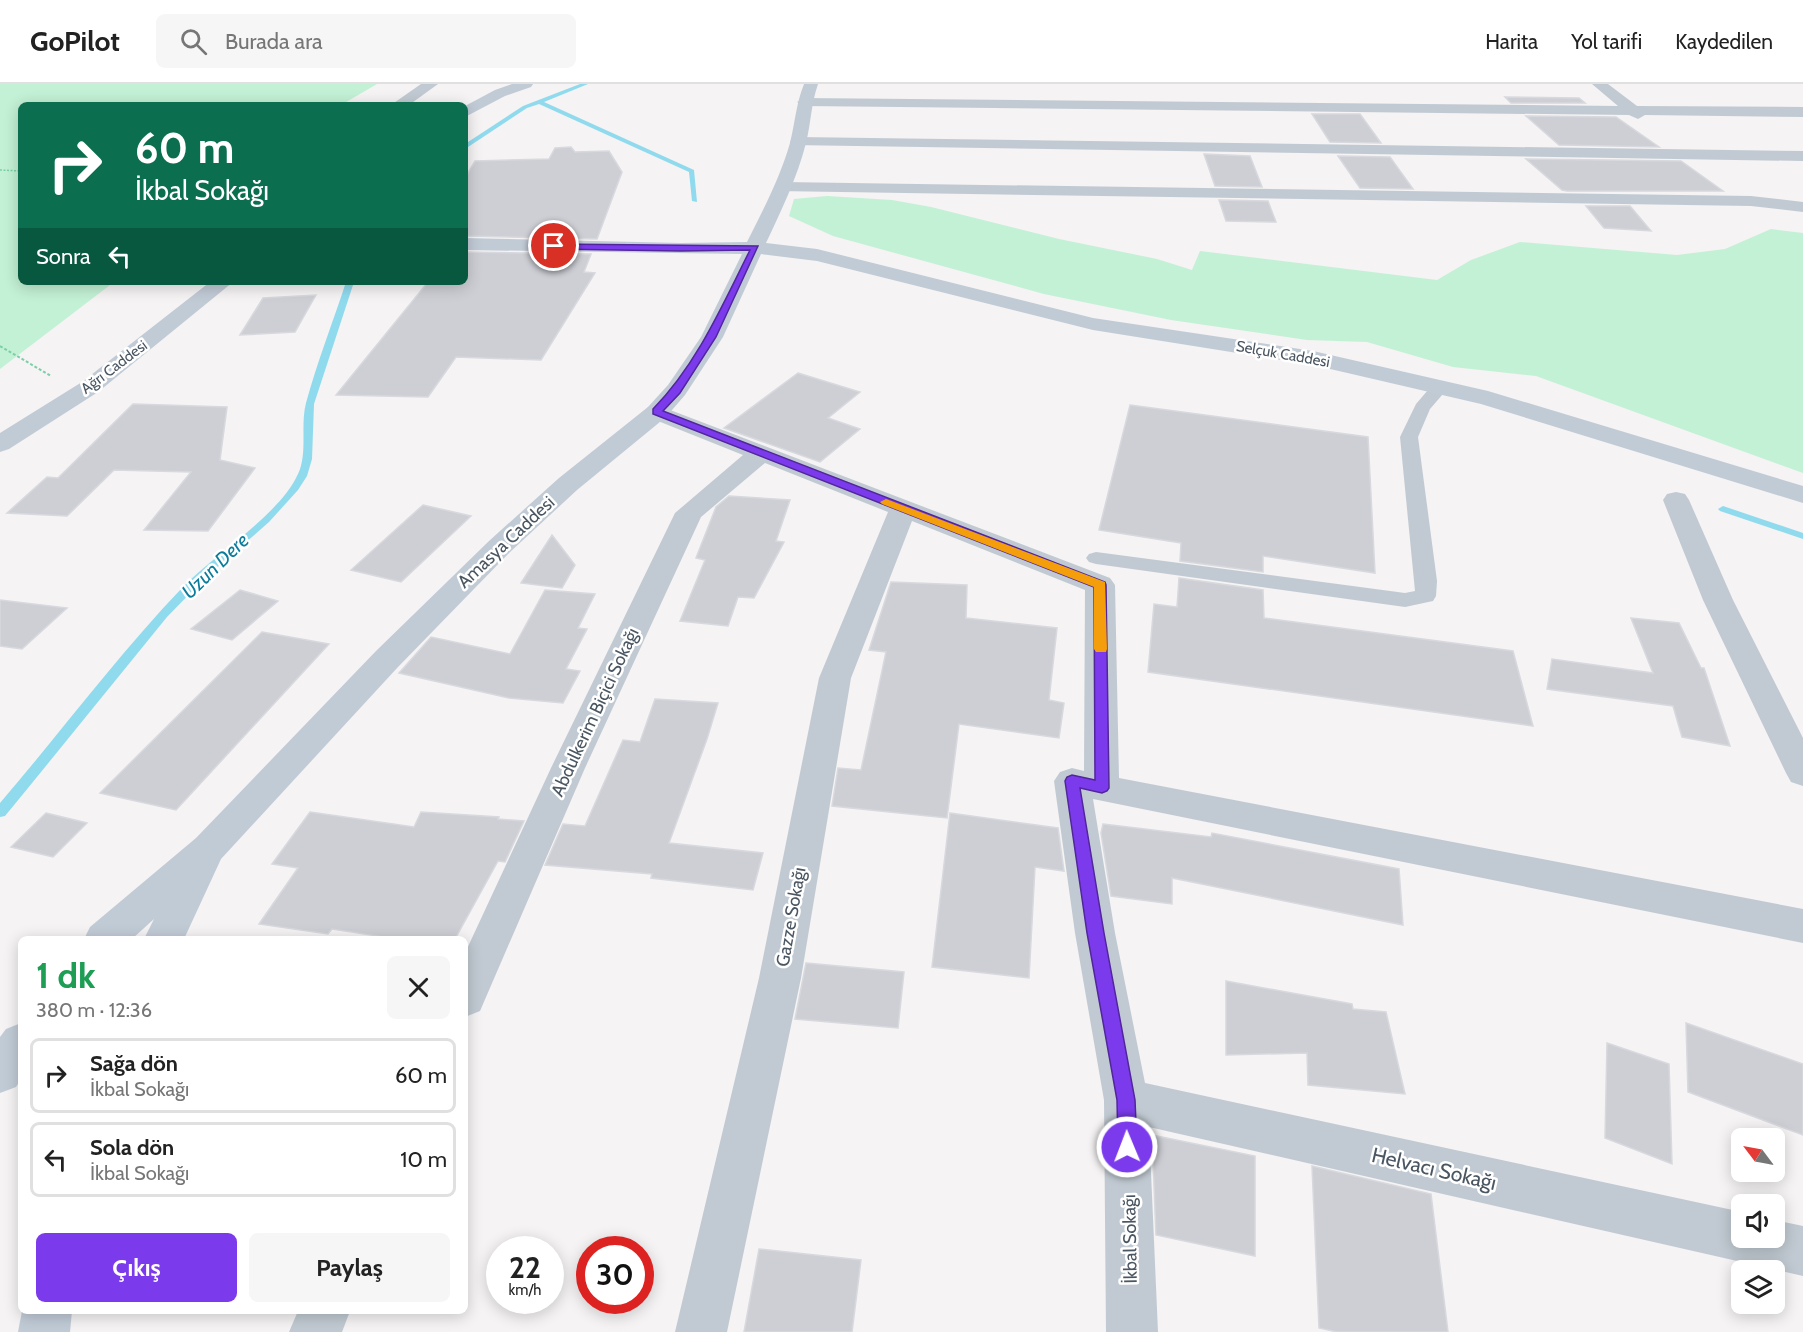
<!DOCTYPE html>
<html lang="tr">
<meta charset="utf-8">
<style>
:root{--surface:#fff;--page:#f6f6f6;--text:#222;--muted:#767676;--line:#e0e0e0;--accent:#7c3aed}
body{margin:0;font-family:Cabin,sans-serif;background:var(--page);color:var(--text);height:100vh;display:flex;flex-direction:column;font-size:22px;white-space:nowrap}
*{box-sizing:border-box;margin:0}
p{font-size:20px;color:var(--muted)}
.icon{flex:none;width:33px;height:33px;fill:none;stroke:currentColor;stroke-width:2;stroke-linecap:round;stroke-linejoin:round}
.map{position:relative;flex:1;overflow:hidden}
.side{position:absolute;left:18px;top:852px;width:450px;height:378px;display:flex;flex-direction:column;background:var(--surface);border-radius:9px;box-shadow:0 3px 15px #0003}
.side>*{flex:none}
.top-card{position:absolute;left:18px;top:18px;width:450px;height:183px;border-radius:9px;box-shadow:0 3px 15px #0003;background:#0b6e4f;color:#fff;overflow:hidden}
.needle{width:39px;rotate:302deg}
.buttons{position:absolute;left:1731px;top:1044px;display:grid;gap:12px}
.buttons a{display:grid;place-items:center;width:54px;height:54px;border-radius:9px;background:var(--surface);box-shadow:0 3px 15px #0003;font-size:30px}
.speed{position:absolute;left:486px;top:1152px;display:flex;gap:12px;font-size:30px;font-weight:700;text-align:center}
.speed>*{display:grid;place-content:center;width:78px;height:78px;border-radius:50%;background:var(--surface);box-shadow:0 3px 15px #0003;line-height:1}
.speed small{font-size:15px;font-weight:400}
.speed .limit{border:9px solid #d22;background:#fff;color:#111}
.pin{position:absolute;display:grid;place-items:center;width:51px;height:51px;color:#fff;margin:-26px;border:3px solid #fff;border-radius:50%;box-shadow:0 2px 6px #0007}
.me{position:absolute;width:66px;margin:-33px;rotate:359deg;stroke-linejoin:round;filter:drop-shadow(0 0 4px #0008)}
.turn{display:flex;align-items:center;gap:21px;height:126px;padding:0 18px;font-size:27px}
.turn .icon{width:78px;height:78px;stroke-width:2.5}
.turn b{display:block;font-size:42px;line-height:51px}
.then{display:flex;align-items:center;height:57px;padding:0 18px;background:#0003;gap:12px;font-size:22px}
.round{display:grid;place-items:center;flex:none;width:63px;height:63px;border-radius:9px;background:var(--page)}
.summary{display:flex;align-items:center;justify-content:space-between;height:102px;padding:0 18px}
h1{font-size:36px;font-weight:700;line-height:45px;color:#1e9e55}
.action{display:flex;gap:12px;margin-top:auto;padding:12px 18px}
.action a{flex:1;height:69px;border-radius:9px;background:var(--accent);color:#fff;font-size:24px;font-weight:700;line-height:69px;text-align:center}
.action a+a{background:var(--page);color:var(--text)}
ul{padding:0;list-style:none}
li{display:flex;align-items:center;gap:18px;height:75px;margin:0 12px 9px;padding:0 6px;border:3px solid var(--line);border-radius:9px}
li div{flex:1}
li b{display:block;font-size:22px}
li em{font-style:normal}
header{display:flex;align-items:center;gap:36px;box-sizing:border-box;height:84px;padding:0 30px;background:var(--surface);border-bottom:2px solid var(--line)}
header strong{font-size:28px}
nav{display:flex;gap:33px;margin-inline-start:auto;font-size:21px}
.search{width:420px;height:54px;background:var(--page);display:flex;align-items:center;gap:15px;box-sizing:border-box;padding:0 21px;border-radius:9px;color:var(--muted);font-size:22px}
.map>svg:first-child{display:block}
.green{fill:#c3f1d5}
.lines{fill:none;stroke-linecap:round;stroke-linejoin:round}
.stream{fill:#90daee;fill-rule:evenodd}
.building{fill:#cdcfd5;stroke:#d7d9de;stroke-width:1.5}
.path-far1{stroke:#7ad0a6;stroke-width:1.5;stroke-dasharray:2 1.5;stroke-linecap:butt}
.path{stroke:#7ad0a6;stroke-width:2;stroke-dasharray:3 2;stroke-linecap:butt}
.lane{fill:#c1cad2;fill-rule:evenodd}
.street{fill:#c1cad2;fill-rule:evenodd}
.secondary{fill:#c1cbd6;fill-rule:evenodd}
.route{fill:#7c3aed;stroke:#51269a;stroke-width:1.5}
.slow{fill:#f59e0b}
.labels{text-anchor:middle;stroke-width:5;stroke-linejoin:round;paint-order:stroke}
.far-street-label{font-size:15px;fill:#4a5661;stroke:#fff}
.street-label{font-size:18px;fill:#4a5661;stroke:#fff}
.water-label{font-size:20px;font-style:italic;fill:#0c7c9b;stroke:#fff}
.near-street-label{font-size:21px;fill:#4a5661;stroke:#fff}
</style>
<header>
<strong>GoPilot</strong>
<div class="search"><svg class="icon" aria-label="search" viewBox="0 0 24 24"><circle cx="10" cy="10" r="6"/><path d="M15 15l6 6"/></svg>Burada ara</div>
<nav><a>Harita</a><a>Yol tarifi</a><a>Kaydedilen</a></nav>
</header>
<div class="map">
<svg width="1803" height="1248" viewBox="0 0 1803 1248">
<rect width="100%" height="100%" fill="#f5f3f3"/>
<g class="green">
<path d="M0,0H377L341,21H21V198H114L0,285Z"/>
<path d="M827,112L892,116L931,123L1059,155L1157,175L1192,186L1200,167L1437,196L1471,176L1520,158L1677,171L1725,165L1771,145L1803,149V389L1536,292L1453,283L1367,258L1307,256L1171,236L1044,210L833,152L789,132L794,115Z"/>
</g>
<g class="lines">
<g class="stream">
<path d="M580,0H588L544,18L694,86L697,118L692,117L689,88L539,20L527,24L465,65V60L523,22Z"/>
<path d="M346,198H354L314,320L312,375L307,392L298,406L269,438L205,494L167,533L28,704L5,732L0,733V719C61,648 117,572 182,504C214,470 279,432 298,390C308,368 300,342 306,319C317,278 333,238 346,198Z"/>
<path d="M1723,422L1803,449V455L1720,427L1718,425Z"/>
</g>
</g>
<g class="building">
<path d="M1505,13L1579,14L1585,19H1511Z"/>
<path d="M1312,30H1360L1381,59L1330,58Z"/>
<path d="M1526,32L1616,33L1659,63L1559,61Z"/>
<path d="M571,63L575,68L609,67L622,88L597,155L465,152V94L475,77L549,75L555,64Z"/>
<path d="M1204,70L1250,72L1262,103L1215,102Z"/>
<path d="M1338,72L1390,73L1413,105L1360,104Z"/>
<path d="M1526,75L1681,77L1723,107H1567L1562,106Z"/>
<path d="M1219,116L1268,117L1276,138L1226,137Z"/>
<path d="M1586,122H1630L1651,147L1604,144Z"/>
<path d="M465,168L591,170L584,188L595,189L541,276L456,273L428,313L336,311L428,198H465Z"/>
<path d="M316,211L295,248L240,251L263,214Z"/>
<path d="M798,289L860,308L828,334L860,345L820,378L724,344Z"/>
<path d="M133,320L227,323L220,376L255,384L208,447L144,446L191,388L114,386L67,432L7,429L47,393L58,394Z"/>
<path d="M1130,321L1368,353L1375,489L1263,472V488L1180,477L1181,459L1099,446Z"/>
<path d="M729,412L790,416L776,457L784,458L754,514L738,513L728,542L680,537L705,476L696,474L716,423Z"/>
<path d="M423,421L471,432L401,498L351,486Z"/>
<path d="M552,451L575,481L562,504L521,499Z"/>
<path d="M1179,494L1263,506L1264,534L1513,567L1533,642L1148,588L1154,520L1177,523Z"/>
<path d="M891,498L967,501L966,534L1057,544L1049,616L1064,619L1059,654L959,640L947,734L832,722L838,684L861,686L886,568L869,566Z"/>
<path d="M240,506L278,517L232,556L191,545Z"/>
<path d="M545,506L595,510L578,544L587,545L566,585L580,587L563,619L509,614L399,589L431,553L510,570Z"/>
<path d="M0,516L67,524L22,565L0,562Z"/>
<path d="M1631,534L1679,539L1701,584H1704L1730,662L1682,653L1673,622L1547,605L1552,575L1653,589Z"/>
<path d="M262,548L329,560L176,726L100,709Z"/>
<path d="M655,615L718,619L707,655L669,759L763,769L753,806L651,794L652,790L545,781L563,740L585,742L623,656L640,658Z"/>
<path d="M310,728L414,743L421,728L499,733L498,735L524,737L505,778L498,777L455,855H397L332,845L328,850L259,840L298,784L272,780Z"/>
<path d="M46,729L87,739L53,773L11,763Z"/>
<path d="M950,729L1058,744L1064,787L1035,783L1029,894L932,883Z"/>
<path d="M1103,740L1211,753L1212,749L1399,785L1403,841L1172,794V820L1111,812L1101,749Z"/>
<path d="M806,879L904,888L898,944L795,935Z"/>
<path d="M1226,897L1352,920L1353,925L1386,928L1405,1010L1308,1001L1307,969L1226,971Z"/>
<path d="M1686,939L1803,980V1051L1688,1008Z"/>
<path d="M1607,959L1669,980L1672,1080L1605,1054Z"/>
<path d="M1152,1051L1255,1072V1172L1156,1151Z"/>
<path d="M1312,1082L1431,1110L1448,1248H1337L1319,1244Z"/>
<path d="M759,1165L861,1176L852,1248H744Z"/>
</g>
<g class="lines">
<path class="path-far1" d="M0,86L21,87"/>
<path class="path" d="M0,262L51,292"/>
<path class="lane" d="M1440,298L1446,299L1449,303L1430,325L1418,353L1437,497L1436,512L1433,517L1405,523L1096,480L1089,478L1086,474L1089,470L1096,468L1405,509L1415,507L1400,353L1416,320L1434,299Z"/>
<g class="street">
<path d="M421,0H438L409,21H391Z"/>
<path d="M1592,0H1608L1637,22L1803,23V33L1645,31L1638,35L1629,31L804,22L797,18L804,14L1618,22Z"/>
<path d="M798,53L1803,67V77L792,61L790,58L792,55Z"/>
<path d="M783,98L1751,112L1803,118V128L1751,122L777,107L774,103L777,99Z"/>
<path d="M657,321L1110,494L1115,501L1119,694L1803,825V859L1093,715L1115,849L1145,999L1742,1128V1154H1774V1136L1803,1142V1192L1149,1043L1158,1248H1106L1104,1016L1075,849L1054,697L1060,688L1072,684L1084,687L1085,506L912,437L851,594L801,894L727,1248H675L759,894L819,594L888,428L765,379L701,433L585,684L480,927L465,933V869L551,684L675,429L743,371L648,333L645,328L648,323Z"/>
<path d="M1676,408L1685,410L1689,416L1733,516L1803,654V702L1791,698L1786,689L1703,516L1663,416L1667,410Z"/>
<path d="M298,1227H350L342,1248H289Z"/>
</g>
<g class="secondary">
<path d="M512,0H533L531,3L505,12L465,33V22L495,6Z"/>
<path d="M804,0H818C811,20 811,39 806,59C797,94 781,127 766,159L817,165L1093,234L1313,267L1488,307L1803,402V419L1481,320L1313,281L1093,246L817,177L761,170L723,253L685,311L666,333L577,406L509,469L398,583L221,775L184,855H144L154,835L132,855H84L90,843L196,754L376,567L489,457L559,394L648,323L668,301L701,253L742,170L465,166V154L681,159L747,158C763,126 780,94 790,59C795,39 796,20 804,0Z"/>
<path d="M210,198H233L98,308L9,365L0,368V349L82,298Z"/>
<path d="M21,939V995L16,1003L0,1009V953L6,945Z"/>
<path d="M22,1227H72L70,1248H18Z"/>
</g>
</g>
<path class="route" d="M551,160L758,162L716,253L680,309L663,327L1105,498L1106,501L1109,704L1107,707L1102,709L1080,704L1104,849L1135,1016L1137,1063L1134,1069L1127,1072L1121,1069L1118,1063L1117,1016L1087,849L1065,697L1067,693L1072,691L1095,696L1094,503L653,330V325C697,280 722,222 750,166L681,167L554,165L551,164Z"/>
<path class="slow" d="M886,415L1105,498L1107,565L1106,568H1096L1094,565V503L882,420L880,418Z"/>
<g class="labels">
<g class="far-street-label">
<text transform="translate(1283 270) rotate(10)" y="5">Selçuk Caddesi</text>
<text transform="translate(114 283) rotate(-37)" y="5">Ağrı Caddesi</text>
</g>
<g class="street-label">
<text transform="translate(506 458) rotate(-43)" y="6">Amasya Caddesi</text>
<text transform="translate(595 628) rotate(-65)" y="6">Abdulkerim Biçici Sokağı</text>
<text transform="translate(791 833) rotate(-80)" y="6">Gazze Sokağı</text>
<text transform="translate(1130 1155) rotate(-91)" y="6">İkbal Sokağı</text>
</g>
<g class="water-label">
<text transform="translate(215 482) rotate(-44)" y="7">Uzun Dere</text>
</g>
<g class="near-street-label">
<text transform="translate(1434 1085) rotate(13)" y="7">Helvacı Sokağı</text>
</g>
</g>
</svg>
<div class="buttons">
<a><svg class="needle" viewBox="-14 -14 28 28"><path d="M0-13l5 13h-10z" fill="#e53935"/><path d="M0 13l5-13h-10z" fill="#767676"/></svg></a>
<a><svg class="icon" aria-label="sound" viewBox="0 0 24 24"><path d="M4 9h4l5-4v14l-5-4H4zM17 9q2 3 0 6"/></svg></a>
<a><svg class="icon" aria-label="layers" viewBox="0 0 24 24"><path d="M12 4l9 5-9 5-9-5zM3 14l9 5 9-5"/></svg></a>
</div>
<div class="speed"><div>22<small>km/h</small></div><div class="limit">30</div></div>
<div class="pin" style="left:554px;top:162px;background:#d93025"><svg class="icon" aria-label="arrive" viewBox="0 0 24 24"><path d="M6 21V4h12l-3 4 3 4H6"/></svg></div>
<svg class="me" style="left:1127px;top:1063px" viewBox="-20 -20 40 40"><circle r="17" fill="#7c3aed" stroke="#fff" stroke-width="3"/><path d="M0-11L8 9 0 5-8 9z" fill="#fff"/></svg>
<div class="top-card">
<div class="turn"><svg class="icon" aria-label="right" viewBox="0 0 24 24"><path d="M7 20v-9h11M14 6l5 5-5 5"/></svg><div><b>60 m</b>İkbal Sokağı</div></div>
<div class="then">Sonra<svg class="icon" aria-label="left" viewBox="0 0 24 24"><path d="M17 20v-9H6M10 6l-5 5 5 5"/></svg></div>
</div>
<section class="side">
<div class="summary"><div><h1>1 dk</h1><p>380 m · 12:36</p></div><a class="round"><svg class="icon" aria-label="close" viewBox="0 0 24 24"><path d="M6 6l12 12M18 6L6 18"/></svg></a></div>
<ul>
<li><svg class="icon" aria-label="right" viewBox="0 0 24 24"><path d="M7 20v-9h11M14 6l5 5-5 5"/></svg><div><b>Sağa dön</b><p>İkbal Sokağı</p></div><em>60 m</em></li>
<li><svg class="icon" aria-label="left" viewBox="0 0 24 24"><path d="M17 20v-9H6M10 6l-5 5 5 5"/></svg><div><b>Sola dön</b><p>İkbal Sokağı</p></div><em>10 m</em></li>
</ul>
<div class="action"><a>Çıkış</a><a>Paylaş</a></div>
</section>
</div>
